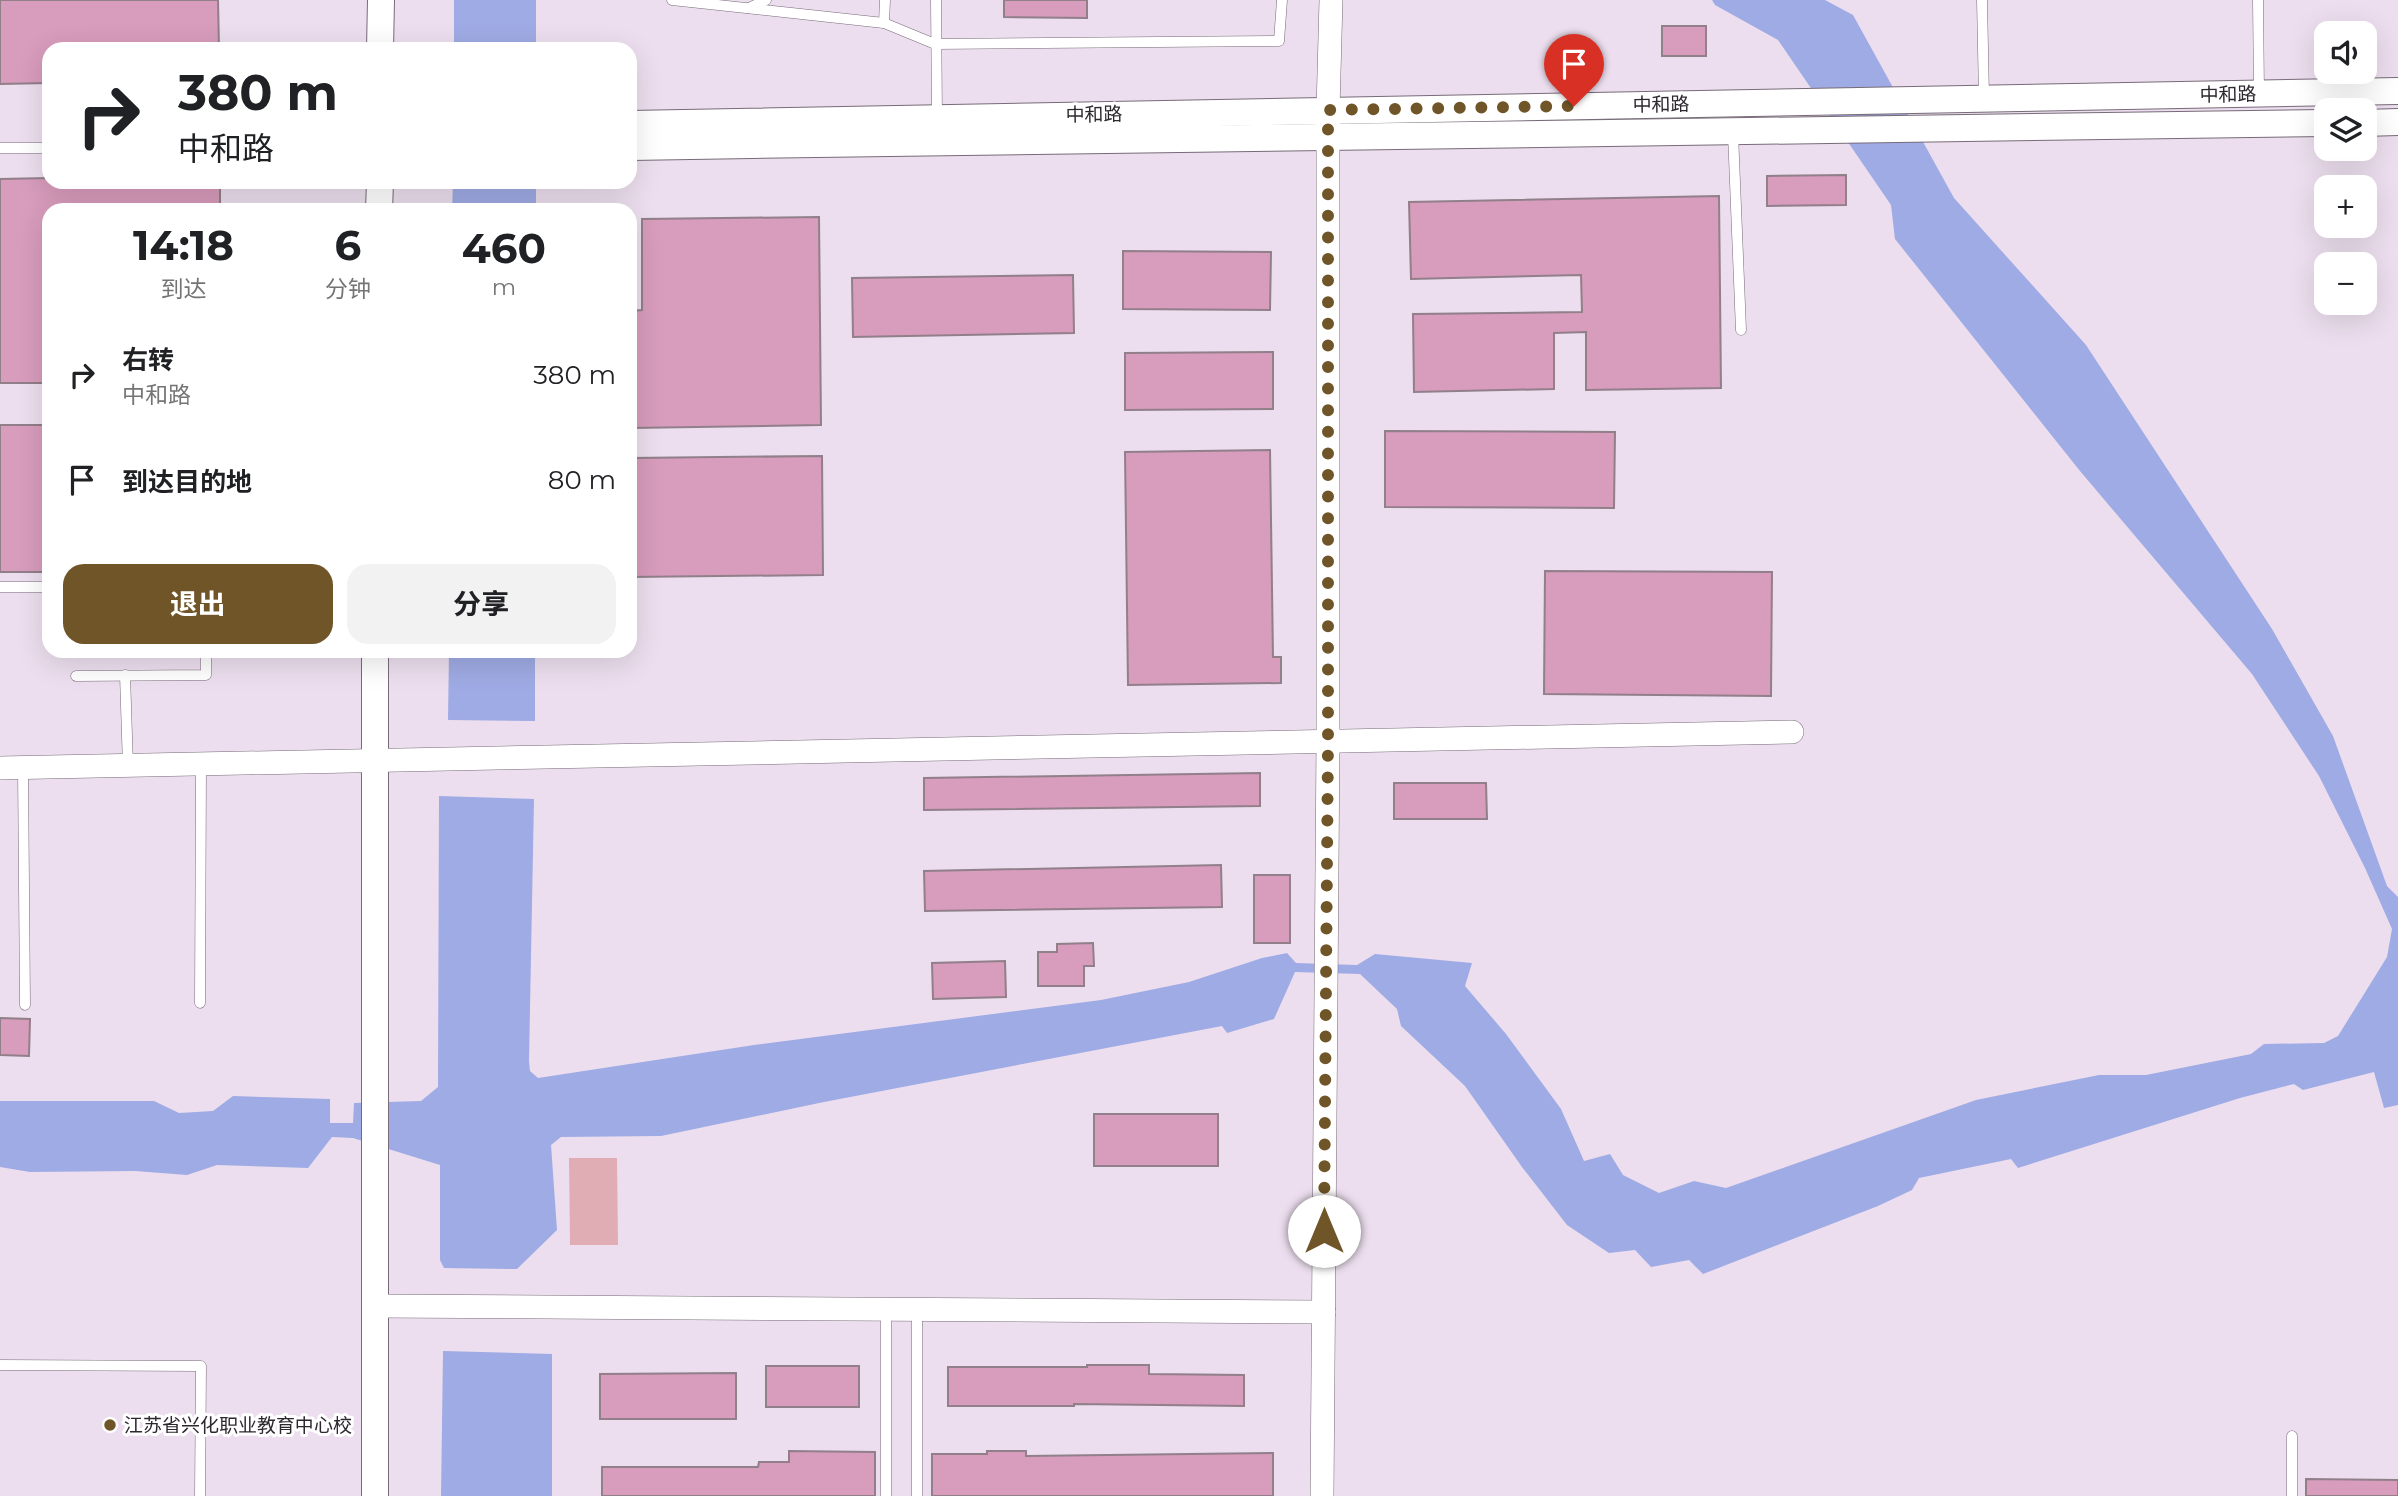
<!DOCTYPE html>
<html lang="zh">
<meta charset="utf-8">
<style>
:root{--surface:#fff;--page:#f2f2f2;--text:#202124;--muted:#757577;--accent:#6f5527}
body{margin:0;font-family:Montserrat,"Noto Sans SC",sans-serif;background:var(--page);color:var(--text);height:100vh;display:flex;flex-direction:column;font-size:26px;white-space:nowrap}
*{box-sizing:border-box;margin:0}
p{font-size:23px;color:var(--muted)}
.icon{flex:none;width:38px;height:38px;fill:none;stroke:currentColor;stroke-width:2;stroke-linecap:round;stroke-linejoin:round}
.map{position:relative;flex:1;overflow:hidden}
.details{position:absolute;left:42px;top:203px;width:595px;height:455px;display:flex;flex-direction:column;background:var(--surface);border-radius:21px;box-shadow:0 7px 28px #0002}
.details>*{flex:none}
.hud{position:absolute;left:42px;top:42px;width:595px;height:147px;border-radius:21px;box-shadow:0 7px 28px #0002;background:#fff;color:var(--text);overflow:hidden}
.fabs{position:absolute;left:2314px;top:21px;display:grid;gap:14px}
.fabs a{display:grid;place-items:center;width:63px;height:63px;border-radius:14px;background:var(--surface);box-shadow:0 7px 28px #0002;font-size:35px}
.pin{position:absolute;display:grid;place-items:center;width:60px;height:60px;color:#fff;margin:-72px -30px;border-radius:50% 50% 50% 0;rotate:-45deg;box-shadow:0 0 7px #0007}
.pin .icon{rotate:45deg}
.me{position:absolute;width:77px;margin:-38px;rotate:0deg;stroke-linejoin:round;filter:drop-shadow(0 0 5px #0008)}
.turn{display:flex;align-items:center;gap:24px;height:147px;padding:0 21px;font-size:32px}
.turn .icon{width:91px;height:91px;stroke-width:2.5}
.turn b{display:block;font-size:49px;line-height:60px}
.eta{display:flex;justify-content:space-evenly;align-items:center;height:119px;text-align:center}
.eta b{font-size:42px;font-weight:700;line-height:49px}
.action{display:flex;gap:14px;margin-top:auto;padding:14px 21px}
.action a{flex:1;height:80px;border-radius:21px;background:var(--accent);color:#fff;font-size:28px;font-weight:700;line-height:80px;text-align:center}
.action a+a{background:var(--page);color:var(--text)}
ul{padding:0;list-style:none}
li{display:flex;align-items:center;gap:21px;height:105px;padding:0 21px}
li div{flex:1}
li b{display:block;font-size:26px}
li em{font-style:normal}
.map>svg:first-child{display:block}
.green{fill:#e1adb5}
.water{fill:#9fabe4}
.building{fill:#d89cbc;stroke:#917f89;stroke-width:2}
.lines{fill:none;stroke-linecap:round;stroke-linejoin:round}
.service-casing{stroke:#776b78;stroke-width:11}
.tertiary-casing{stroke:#776b78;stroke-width:24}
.secondary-casing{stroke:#776b78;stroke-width:28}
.service{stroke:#fff;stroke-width:10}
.tertiary{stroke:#fff;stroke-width:23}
.secondary{stroke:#fff;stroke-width:26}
.route{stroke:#6f5527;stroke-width:12;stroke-dasharray:0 21.6}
.poi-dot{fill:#6f5527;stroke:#fff;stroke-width:2.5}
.labels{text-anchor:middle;stroke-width:6;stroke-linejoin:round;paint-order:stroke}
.street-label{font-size:19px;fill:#2d282e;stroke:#fff}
.poi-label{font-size:19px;fill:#2d282e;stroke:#fff;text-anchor:start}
</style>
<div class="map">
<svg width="2398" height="1496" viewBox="0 0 2398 1496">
<rect width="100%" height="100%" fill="#ecdeee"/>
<path class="green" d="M569,1158H617L618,1245H570Z"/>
<g class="water">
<rect x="454" y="0" width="82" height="49"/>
<path d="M1712,0H1825L1853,15L1954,198L2086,345L2272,629L2333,736L2387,886L2398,897V1105L2384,1108L2374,1072L2303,1090L2294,1084L2240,1098L2018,1168L2011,1159L1919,1178L1912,1190L1878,1206L1703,1274L1689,1260L1651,1267L1635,1250L1609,1253L1567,1225L1522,1167L1465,1086L1401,1026L1397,1009L1360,974L1295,972L1274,1019L1227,1033L1222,1026L824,1102L661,1136L561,1137L551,1145L557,1230L517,1269L444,1268L440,1260V1165L353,1138L332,1137L308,1168L217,1165L187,1175L135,1171L30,1172L0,1167V1101H154L179,1113L213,1111L233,1096L330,1099V1123H353L354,1103L421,1101L438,1087L439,796L534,799L529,1061L530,1071L538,1078L754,1045L1101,1000L1189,982L1262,958L1287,953L1296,963L1357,965L1375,954L1472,963L1465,986L1506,1034L1561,1109L1584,1161L1610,1154L1623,1175L1659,1193L1694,1181L1726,1188L1976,1100L2099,1075H2146L2251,1054L2264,1044L2324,1043L2338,1036L2387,957L2392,929L2365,868L2319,776L2252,674L2080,471L1895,239L1891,205L1778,40L1715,5Z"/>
<path d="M453,182H536V210H452Z"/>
<path d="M449,651H535V721L448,720Z"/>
<path d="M443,1351L552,1354V1496H441Z"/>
</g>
<g class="building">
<path d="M0,0H218L219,49H49V83L0,84Z"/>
<path d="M1004,0H1087V18L1004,17Z"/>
<rect x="1662" y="26" width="44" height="30"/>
<path d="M1846,175V205L1767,206V176Z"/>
<path d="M49,178V182H220V210H49V383H0V179Z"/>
<path d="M1719,196L1721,388L1586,390V332L1554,333V389L1414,392L1413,314L1582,312L1581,275L1411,279L1409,202Z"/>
<path d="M819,217L821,425L630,428V311L642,310V219Z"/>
<path d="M1123,251L1271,252L1270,310L1123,309Z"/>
<path d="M1073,275L1074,333L853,337L852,278Z"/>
<path d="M1273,352V409L1125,410V353Z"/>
<rect x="0" y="425" width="49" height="147"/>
<path d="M1385,431L1615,432L1614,508L1385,507Z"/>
<path d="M1270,450L1273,657H1281V683L1128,685L1125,452Z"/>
<path d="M822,456L823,575L630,577V458Z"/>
<path d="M1545,571L1772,572L1771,696L1544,694Z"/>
<path d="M1260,773V806L924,810V778Z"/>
<path d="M1394,783H1486L1487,819H1394Z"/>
<path d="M1221,865L1222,907L925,911L924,871Z"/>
<rect x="1254" y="875" width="36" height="68"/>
<path d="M1093,943L1094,966H1084V986H1038V952H1057V944Z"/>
<path d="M1005,961L1006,997L933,999L932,963Z"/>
<path d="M0,1018L30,1019L29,1056L0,1055Z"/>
<rect x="1094" y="1114" width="124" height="52"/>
<path d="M1087,1365H1149V1374L1244,1375V1406L1074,1404V1406H948V1367H1087Z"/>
<rect x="766" y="1366" width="93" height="41"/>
<path d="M736,1373V1419H600V1374Z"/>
<path d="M789,1451L875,1452V1496H602V1467H758L759,1462H789Z"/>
<path d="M987,1451H1026V1456L1273,1453V1496H932V1454H987Z"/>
<path d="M2306,1479L2398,1480V1496H2306Z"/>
</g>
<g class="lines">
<defs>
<g id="service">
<path d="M672,0L884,23L935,44L1279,41L1282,0"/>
<path d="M936,0L937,117"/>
<path d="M1982,0L1984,97"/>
<path d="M2258,0L2259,93"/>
<path d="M749,8L766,0"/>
<path d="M884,23L885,0"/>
<path d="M1733,133L1741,330"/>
<path d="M0,148H49"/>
<path d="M0,587H49"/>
<path d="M125,675L128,766"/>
<path d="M76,676L206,675V651"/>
<path d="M23,768L25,1005"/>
<path d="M200,1003L201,765"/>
<path d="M886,1310V1496"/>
<path d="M917,1310V1496"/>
<path d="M0,1365L201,1366L200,1496"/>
<path d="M2292,1496V1436"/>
</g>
<g id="tertiary">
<path d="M0,768L1792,732"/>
<path d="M375,1306L1324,1312"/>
<path d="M1322,1496L1328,741V110L1331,0"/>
</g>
<g id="secondary">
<path d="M380,49L381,0"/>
<path d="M2364,123L2398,122"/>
<path d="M630,124L2398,91"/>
<path d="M630,147C1195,137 1760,132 2326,123"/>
<path d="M379,210L380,182"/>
<path d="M375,1496V651"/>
</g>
</defs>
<use href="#service" class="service-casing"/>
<use href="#tertiary" class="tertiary-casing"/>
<use href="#secondary" class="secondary-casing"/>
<use href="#service" class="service"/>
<use href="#tertiary" class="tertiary"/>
<use href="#secondary" class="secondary"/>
</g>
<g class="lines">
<path class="route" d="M1324,1231L1328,741V110L1574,106"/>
</g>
<circle class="poi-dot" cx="110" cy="1425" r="7"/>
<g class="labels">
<g class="street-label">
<text transform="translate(2228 94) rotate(-1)" y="7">中和路</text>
<text transform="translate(1661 104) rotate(-1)" y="7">中和路</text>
<text transform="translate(1094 114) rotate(-1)" y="7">中和路</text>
</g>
<g class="poi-label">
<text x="124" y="1432">江苏省兴化职业教育中心校</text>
</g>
</g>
</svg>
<div class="fabs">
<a><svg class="icon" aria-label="sound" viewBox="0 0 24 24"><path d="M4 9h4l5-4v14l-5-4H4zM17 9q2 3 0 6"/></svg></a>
<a><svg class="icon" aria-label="layers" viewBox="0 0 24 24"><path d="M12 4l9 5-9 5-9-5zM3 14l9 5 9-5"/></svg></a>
<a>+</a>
<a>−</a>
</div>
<div class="pin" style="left:1574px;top:106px;background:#d93025"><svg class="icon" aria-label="arrive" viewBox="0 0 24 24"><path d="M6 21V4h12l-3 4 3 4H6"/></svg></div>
<svg class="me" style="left:1324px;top:1231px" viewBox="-20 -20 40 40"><circle r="19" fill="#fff"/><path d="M0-13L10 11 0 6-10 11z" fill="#6f5527"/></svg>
<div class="hud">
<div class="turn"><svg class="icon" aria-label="right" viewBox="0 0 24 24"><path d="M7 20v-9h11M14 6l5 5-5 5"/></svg><div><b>380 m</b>中和路</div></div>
</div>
<section class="details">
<div class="eta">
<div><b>14:18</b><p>到达</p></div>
<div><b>6</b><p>分钟</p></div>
<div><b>460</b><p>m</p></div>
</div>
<ul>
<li><svg class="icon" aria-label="right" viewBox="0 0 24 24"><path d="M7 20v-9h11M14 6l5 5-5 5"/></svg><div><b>右转</b><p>中和路</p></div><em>380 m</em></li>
<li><svg class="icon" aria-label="arrive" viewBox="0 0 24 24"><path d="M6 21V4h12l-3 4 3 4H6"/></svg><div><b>到达目的地</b></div><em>80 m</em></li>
</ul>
<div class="action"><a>退出</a><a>分享</a></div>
</section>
</div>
